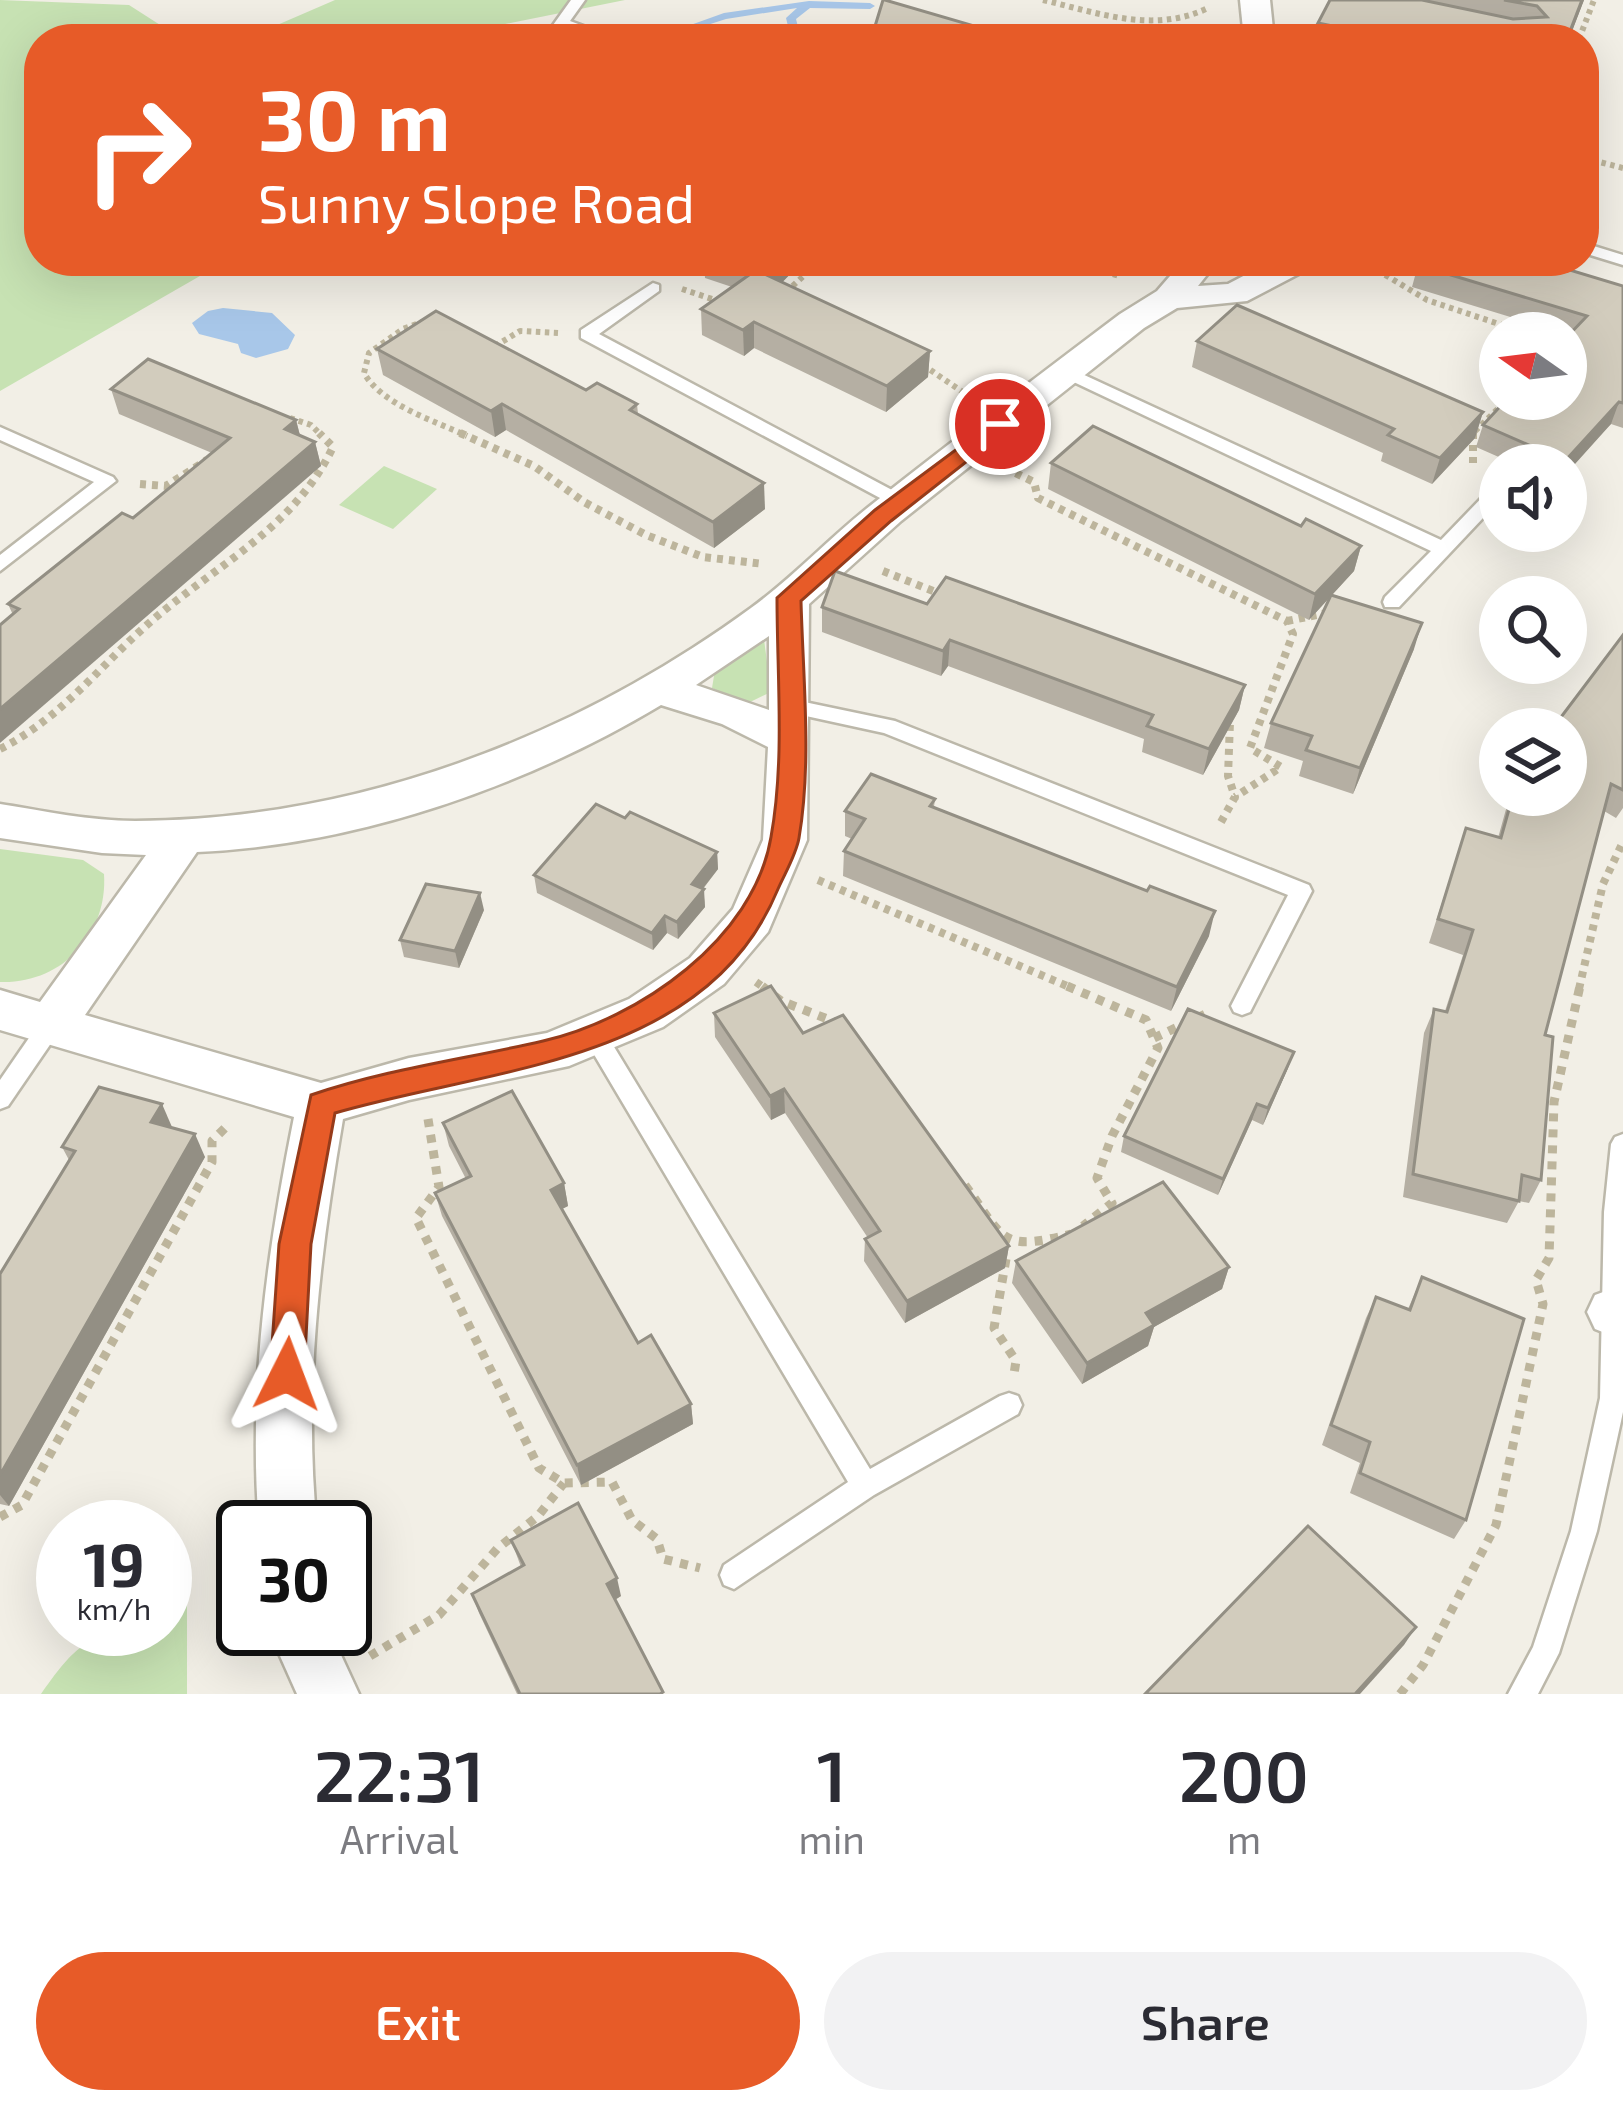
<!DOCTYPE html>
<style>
:root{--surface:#fff;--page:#f2f2f3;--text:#2b2b33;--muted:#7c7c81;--accent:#e75b28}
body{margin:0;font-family:"Exo 2",sans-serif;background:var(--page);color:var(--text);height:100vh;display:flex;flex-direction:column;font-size:45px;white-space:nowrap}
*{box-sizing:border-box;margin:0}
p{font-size:39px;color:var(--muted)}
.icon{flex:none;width:66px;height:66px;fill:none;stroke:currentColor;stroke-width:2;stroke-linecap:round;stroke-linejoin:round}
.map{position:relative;height:1694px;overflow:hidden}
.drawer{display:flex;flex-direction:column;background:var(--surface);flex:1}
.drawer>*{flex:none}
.hud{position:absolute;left:24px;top:24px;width:1575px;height:252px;border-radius:48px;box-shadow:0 12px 48px #0002;background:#e75b28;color:#fff;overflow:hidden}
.needle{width:78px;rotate:284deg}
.fabs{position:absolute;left:1479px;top:312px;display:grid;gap:24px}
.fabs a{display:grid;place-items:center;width:108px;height:108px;border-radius:50%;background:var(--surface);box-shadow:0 12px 48px #0002;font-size:60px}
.speed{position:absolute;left:36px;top:1500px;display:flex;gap:24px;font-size:60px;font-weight:700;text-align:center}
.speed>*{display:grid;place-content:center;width:156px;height:156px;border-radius:50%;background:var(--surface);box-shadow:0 12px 48px #0002;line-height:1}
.speed small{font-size:30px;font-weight:400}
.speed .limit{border:6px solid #111;border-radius:18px;background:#fff;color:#111}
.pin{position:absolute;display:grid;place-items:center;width:102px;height:102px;color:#fff;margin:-51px;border:6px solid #fff;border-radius:50%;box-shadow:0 3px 12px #0007}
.me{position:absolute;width:132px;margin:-66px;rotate:3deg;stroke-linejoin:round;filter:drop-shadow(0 0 9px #0008)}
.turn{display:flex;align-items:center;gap:42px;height:252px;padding:0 36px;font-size:54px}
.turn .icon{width:156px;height:156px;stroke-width:2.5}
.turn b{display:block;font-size:84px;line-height:102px}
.eta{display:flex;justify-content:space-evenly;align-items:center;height:204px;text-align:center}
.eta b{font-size:72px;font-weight:600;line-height:84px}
.cta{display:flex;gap:24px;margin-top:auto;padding:24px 36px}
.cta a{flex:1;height:138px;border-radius:72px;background:var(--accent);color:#fff;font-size:48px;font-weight:600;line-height:138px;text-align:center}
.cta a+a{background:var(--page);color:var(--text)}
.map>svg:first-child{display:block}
.green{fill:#c7e2b3}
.water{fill:#a8c7e9}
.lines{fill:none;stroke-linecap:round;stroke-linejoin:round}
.stream{fill:#a8c7e9;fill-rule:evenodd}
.lane-casing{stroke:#bcb8aa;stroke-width:5}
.street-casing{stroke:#bcb8aa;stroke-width:5}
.path-far2{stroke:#bdb59c;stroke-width:6;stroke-dasharray:4.5 4.5;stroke-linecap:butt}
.path-far1{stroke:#bdb59c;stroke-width:8;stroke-dasharray:6 6;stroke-linecap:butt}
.path{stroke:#bdb59c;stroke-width:9;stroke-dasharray:8 8;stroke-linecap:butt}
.lane{fill:#fff;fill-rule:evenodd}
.street{fill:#fff;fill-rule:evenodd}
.wall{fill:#b5afa3}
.shaded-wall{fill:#938f84}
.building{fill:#d2ccbd;stroke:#938f84;stroke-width:3}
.route{fill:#e75b28;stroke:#963b1a;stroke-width:3}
</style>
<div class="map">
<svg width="1623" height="1694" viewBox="0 0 1623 1694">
<rect width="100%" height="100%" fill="#f2efe6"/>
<g class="green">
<path d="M0,0L129,5L182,39H39V261H226L0,391Z"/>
<path d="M335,0H625L431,39H245Z"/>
<path d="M384,466L437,489L393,529L339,505Z"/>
<path d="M763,632L771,692L746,704L712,688L715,670Z"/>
<path d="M0,849L83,860L104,874C108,934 62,984 0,982Z"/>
<path d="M187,1598V1694H41C81,1637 95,1629 165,1629V1608Z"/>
</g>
<path class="water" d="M223,308L272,313L295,335L288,349L256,358L241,353L238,344L199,334L192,323L208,311Z"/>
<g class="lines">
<path class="stream" d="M809,1L870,3L875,6L870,9L810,8L796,19L798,27L812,39H801L789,30L786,18L797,8L726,19L676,35L671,32L724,13Z"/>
<defs>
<g id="lane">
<path d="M571,0H585L570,21L619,39H597L564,29L557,39H543Z"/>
<path d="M1584,243L1623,255V265L1584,253Z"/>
<path d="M653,283L659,285V291L599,334L907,498L910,502L907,506H895L581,338V330Z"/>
<path d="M1067,367L1441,540L1494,485L1500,483V500L1399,607H1385L1383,602L1385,597L1431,551L1061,376V368Z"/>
<path d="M0,427L113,477L116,481L0,571V555L94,482L0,440Z"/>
<path d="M790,699L895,721L1309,885L1312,891L1250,1012L1242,1015L1234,1012L1231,1006L1288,895L884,733L783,711L780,706L783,701Z"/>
<path d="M50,1017L58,1019L61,1026L58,1033L8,1106L0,1109V1080L42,1019Z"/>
<path d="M594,1025L602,1027L870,1469L1000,1396L1009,1393L1018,1396L1022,1405L1018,1414L874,1495L734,1589L724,1585L720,1575L724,1565L848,1482L586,1041L583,1034L586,1027Z"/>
<path d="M1623,1134V1412L1597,1531L1559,1653L1538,1694H1508L1533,1647L1571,1531L1600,1398L1604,1212L1611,1144L1615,1137Z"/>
</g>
<g id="street">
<path d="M1240,0H1270L1274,39H1244Z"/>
<path d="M1183,261H1218L1198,286L1228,284L1272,261H1315L1310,268L1247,301L1177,308L1144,328L901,521L809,604L807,840L768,932L724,984L663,1027L569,1066L409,1100L343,1119C320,1253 303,1391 317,1527H259C248,1390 267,1252 294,1117L0,1030V990L40,1002L146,855L102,853L0,838V804C45,811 90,821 135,821C357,820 573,738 751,608C795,576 832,535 875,502C956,438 1038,376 1120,314L1157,291ZM769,636V710L696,685ZM661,705L722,724L768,747L763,840L733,909L690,958L629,999L547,1033L409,1058L321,1083L85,1015L197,852C358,845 524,787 661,705Z"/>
<path d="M1614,1288L1623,1290V1340L1595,1329L1587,1312L1595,1295Z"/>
<path d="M268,1629H329L359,1694H297Z"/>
</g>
</defs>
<use href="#lane" class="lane-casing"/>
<use href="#street" class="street-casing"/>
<g class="path-far2">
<path d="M1043,0C1098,13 1154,34 1208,8"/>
<path d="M1579,39L1594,0"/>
<path d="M1584,158L1623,168"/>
<path d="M1070,261L1119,276"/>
<path d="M1362,261L1427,300L1526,333"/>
<path d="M682,289L718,301"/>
<path d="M786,292L820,261"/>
<path d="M425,321L403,329L369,353L364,373C382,405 435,421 467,436"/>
<path d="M495,346L520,331L558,333"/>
<path d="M923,365L970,397"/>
<path d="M290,418L311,425L322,436"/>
<path d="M1473,430V436"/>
<path d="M1475,431L1508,399"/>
</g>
<g class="path-far1">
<path d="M460,433L534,466L584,502L646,535L703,557L764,564"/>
<path d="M1473,433V467"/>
<path d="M1005,468L1034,482L1038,498L1287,621L1293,634L1250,748L1281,767L1235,797"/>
<path d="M140,484L166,486L207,460"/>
<path d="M883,571L943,595"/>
<path d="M1287,621L1327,613"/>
<path d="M0,749C60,719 98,668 148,624C214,566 294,529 333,447L319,433"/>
<path d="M1221,822L1235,797L1228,776L1230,722"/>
<path d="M818,880L1074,989"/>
<path d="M756,982L766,989"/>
<path d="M1579,989L1603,884L1623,842"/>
</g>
<g class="path">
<path d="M762,986L781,1001L838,1023"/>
<path d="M1067,986L1146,1020L1158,1048L1112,1136L1097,1178L1112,1203L1083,1226"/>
<path d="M1154,1038L1212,1011"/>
<path d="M428,1119L439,1187L416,1218L539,1468L564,1483L612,1482L632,1520L657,1539L663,1559L700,1568"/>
<path d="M965,1185C1005,1240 1000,1252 1071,1234"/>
<path d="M1006,1259L994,1328L1016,1361L1014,1374"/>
<path d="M0,1517L22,1505L212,1162V1141L229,1124"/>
<path d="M370,1656L439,1615L497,1549L538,1516L564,1483"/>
<path d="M1400,1694L1423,1665L1496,1525L1543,1304L1536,1280L1549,1258L1554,1102L1580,986"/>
</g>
<use href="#lane" class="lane"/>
<use href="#street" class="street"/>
</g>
<g class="wall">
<path d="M1330,0H1584L1569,39H1314L1318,23Z"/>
<path d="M704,261H803L782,282L930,351L928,377L886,412L754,348L744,356L702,335L701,309L732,287L705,278Z"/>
<path d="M1418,265L1623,286V428L1611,424L1566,465H1517L1476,447L1483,425L1569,335L1412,287Z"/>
<path d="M1197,341L1483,412L1475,438L1432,484L1381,461L1383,453L1192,367Z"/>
<path d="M377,349L586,390L637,404L638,414L765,509L714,548L506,430L495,437L383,375Z"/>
<path d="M111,389L296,420L300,435L315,442L321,466L13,615L8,604L133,518L212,453L119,414Z"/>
<path d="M1051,463L1301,526L1361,546L1354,571L1332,595L1414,649L1353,794L1299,776L1303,761L1264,748L1271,723L1329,598L1309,620L1048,489Z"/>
<path d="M927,604L1245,685L1239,710L1203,775L1142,752L1144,739L948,666L941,676L822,632V607Z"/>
<path d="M1623,635V808L1616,818L1604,811L1545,1035L1541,1180L1529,1203L1519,1201L1507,1223L1403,1197L1424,1033L1434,1009L1445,1011L1463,955L1429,943L1466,828L1498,838L1510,795H1566Z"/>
<path d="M935,799L934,807L1209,936L1171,1011L843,876L844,851L852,839L845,836V811Z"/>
<path d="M625,818L717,852L718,869L703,889L705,907L678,939L667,933L653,950L537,893L534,875Z"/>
<path d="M484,910L459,968L404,957L400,940Z"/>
<path d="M714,1013L803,1033L1009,1246L1005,1268L905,1323L864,1261L865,1239L868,1238L785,1113L771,1120L715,1037Z"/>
<path d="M1288,1068L1263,1125L1252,1120L1218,1195L1121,1152L1124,1136Z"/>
<path d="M443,1123L564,1183L568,1206L562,1209L638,1343L691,1404L693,1424L581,1485L442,1216L435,1193L466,1179L449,1146Z"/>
<path d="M172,1127L205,1157L9,1506L0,1504V1274L69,1160L62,1147Z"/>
<path d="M1016,1261L1229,1267L1222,1289L1154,1327L1148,1346L1082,1384L1012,1283Z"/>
<path d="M1422,1277L1466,1520L1454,1539L1350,1493L1360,1463L1322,1445L1366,1318L1376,1297L1408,1309Z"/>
<path d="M511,1540L621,1596L615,1600L663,1694H517L479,1613L472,1594L521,1567Z"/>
</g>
<g class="shaded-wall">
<path d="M1582,0H1584L1569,39H1567Z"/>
<path d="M778,261H803L766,299V273Z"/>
<path d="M754,322V348L744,356L743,330Z"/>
<path d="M930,351L928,377L886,412L887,386Z"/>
<path d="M1619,402L1611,424L1566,474V465H1564L1565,461Z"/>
<path d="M502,404L506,430L495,437L491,411Z"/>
<path d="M1483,412L1475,438L1432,484L1440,458Z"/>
<path d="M296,420L302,444L285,429Z"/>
<path d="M315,442L321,466L0,743V709Z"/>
<path d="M764,483L765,509L714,548L713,522Z"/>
<path d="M1361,546L1354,571L1309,620L1315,594Z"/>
<path d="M1422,623L1414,649L1353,794L1360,768Z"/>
<path d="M950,640L948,666L941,676L943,651Z"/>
<path d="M1245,685L1239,710L1203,775L1209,749Z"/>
<path d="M717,852L718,869L693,901L692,884Z"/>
<path d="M704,889L705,907L678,939L677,922Z"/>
<path d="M480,893L484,910L459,968L455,951Z"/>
<path d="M1215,911L1209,936L1171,1011L1177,987Z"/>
<path d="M665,916L667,933L653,950L652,933Z"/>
<path d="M1294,1052L1288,1068L1263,1125L1268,1108Z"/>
<path d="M784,1089L785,1113L771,1120L770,1096Z"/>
<path d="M162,1104L172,1127L151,1122Z"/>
<path d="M1257,1104L1252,1120L1218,1195L1223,1179Z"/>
<path d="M195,1134L205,1157L9,1506L0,1495V1475Z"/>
<path d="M564,1183L568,1206L556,1212L551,1190Z"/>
<path d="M1009,1246L1005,1268L905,1323L907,1301Z"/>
<path d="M1229,1267L1222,1289L1154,1327L1148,1346L1082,1384L1087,1363L1146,1313Z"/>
<path d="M691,1404L693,1424L581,1485L577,1465Z"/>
<path d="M617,1578L621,1596L611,1602L607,1584Z"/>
<path d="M1416,1627L1404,1645L1360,1694H1355Z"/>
</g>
<g class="building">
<path d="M883,0H885L1019,39H884L872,36Z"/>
<path d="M1330,0H1422L1513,19L1547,17L1537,6L1504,0H1582L1567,39H1326L1333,26L1318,23Z"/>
<path d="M730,261H778L766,273Z"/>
<path d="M1420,261H1540L1623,286V403L1619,402L1565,461L1483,425L1507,399H1566V338L1587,316L1418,265Z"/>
<path d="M756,270L930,351L887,386L754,322L743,330L701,309Z"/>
<path d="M1237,305L1483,412L1440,458L1388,435L1394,429L1197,341Z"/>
<path d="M436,311L586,390L597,383L637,404L630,410L764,483L713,522L502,404L491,411L377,349Z"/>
<path d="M148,359L296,420L285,429L315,442L0,709V625L19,609L8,604L122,513L133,518L230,438L111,389Z"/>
<path d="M1093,426L1301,526L1306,519L1361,546L1315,594L1051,463Z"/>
<path d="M835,571L927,604L946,577L1245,685L1209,749L1147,726L1153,715L950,640L943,651L822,607Z"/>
<path d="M1331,595L1422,623L1360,768L1306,750L1312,736L1271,723Z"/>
<path d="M1623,635V790L1611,784L1545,1035L1553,1037L1541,1180L1522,1175L1519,1201L1413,1174L1434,1009L1447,1012L1473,930L1438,919L1466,828L1501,838L1513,795H1566V729H1552Z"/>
<path d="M871,774L935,799L930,806L1147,891L1150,886L1215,911L1177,987L844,851L865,819L845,811Z"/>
<path d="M596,804L625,818L630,812L717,852L692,884L704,889L677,922L665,916L652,933L534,875Z"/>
<path d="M426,884L480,893L455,951L400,940Z"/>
<path d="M771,986L803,1033L843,1015L1009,1246L907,1301L865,1239L880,1231L784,1089L770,1096L714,1013Z"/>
<path d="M1188,1009L1294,1052L1268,1108L1257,1104L1223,1179L1124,1136Z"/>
<path d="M99,1087L162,1104L151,1122L195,1134L0,1475V1274L75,1151L62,1147Z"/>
<path d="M512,1091L564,1183L551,1190L638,1343L651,1335L691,1404L577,1465L435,1193L471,1176L443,1123Z"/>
<path d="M1163,1182L1229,1267L1146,1313L1154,1325L1087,1363L1016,1261Z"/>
<path d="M1422,1277L1524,1319L1466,1520L1360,1473L1370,1442L1331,1425L1376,1297L1410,1310Z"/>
<path d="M578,1503L617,1578L607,1584L663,1692L660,1694H520L472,1594L524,1565L511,1540Z"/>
<path d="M1308,1526L1416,1627L1355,1694H1145Z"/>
</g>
<path class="route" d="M1000,417L1012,424L1008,429L891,521L801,601C803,678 812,762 799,838C796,855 785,873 778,889C706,1064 492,1067 335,1113L311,1244L304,1374L299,1385L287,1389L275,1385L270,1374L279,1244L311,1095C387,1069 465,1059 543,1041C639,1019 754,939 771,837C785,760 777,676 777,598L875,510Z"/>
</svg>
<div class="fabs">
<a><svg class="needle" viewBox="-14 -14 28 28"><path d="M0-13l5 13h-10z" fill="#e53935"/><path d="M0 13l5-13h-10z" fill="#7c7c81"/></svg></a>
<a><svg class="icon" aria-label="sound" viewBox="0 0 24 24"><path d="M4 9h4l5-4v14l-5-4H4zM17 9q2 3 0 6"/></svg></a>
<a><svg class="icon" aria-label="search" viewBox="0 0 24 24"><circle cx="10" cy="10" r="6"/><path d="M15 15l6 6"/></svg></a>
<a><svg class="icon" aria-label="layers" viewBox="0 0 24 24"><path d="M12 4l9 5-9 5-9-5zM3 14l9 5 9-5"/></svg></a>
</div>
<div class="speed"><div>19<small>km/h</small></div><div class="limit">30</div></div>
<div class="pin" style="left:1000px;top:424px;background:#d93025"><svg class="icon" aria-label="arrive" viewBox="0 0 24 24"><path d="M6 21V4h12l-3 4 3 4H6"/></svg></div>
<svg class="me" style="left:287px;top:1374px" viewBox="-20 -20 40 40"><path d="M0-17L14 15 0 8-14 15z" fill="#e75b28" stroke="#fff" stroke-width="4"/></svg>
<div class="hud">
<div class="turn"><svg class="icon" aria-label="right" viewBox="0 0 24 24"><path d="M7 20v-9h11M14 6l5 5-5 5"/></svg><div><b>30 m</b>Sunny Slope Road</div></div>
</div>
</div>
<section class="drawer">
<div class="eta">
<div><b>22:31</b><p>Arrival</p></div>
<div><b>1</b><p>min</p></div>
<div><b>200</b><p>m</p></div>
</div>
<div class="cta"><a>Exit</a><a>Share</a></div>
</section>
